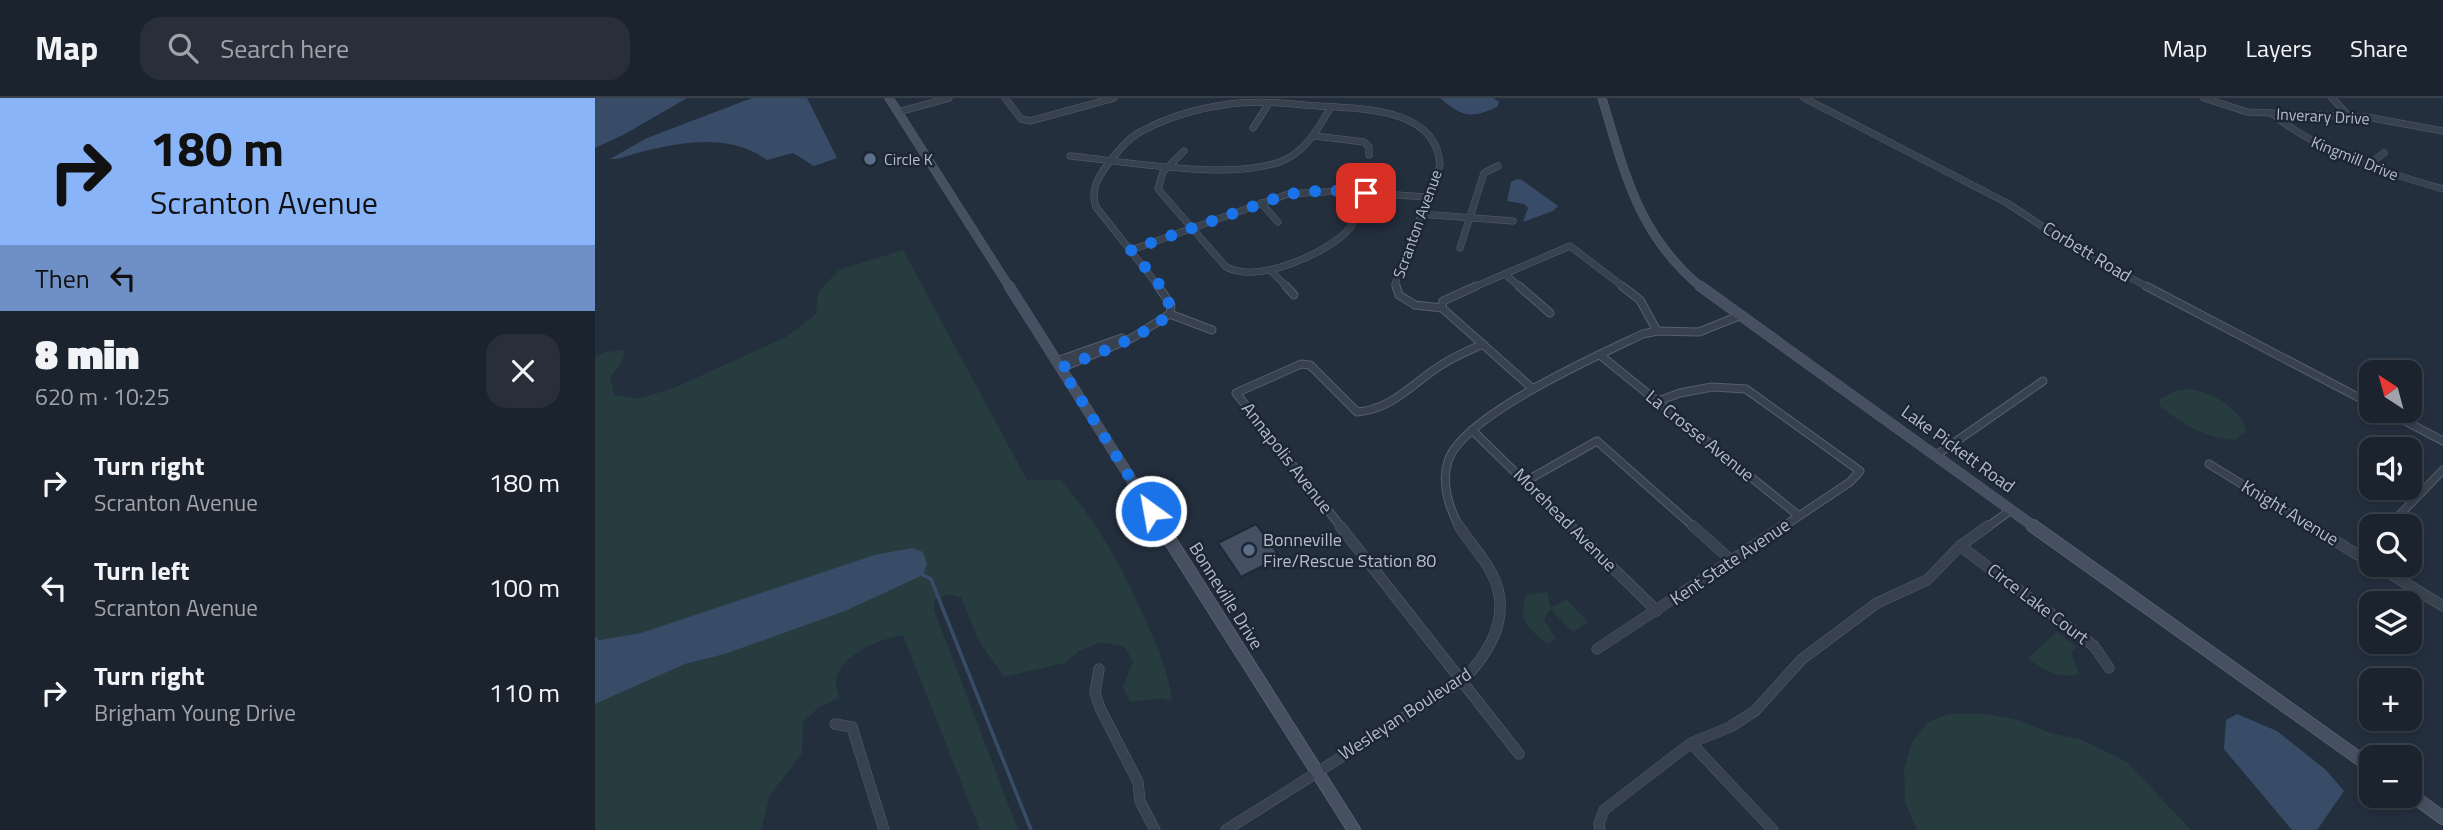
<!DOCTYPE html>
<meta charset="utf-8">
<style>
:root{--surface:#1b232e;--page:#282f3a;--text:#f1f3f6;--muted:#a0a4aa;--line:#39404a}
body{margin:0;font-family:"Titillium Web",sans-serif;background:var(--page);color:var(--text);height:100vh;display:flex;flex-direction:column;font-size:26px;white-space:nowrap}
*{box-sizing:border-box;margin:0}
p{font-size:23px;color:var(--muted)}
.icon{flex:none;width:38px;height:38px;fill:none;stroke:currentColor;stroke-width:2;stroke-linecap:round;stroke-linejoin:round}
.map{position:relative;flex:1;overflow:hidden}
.side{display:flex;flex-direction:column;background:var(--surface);width:595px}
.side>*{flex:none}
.banner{background:#8ab4f8;color:#111;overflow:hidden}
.needle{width:46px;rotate:324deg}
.buttons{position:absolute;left:1764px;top:262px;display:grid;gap:14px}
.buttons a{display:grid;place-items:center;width:63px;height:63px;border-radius:14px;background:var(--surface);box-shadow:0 4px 10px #0003,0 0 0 2px var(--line);font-size:35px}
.pin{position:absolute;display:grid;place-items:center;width:60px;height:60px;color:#fff;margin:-30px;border-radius:14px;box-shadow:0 4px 10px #0006}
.me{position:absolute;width:77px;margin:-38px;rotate:328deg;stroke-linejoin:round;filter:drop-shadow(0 0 5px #0008)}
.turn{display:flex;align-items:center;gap:24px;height:147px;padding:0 35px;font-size:32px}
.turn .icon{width:91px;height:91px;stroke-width:2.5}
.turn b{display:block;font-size:49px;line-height:60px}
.then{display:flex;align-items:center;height:66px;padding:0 35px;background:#0003;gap:14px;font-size:26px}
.round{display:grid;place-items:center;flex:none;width:74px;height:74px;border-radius:21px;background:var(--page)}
.summary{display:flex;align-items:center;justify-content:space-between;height:119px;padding:0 35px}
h1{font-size:42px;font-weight:800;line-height:52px}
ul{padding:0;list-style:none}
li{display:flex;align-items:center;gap:21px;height:105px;padding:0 35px}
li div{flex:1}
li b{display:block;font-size:26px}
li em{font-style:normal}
header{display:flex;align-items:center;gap:42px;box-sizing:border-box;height:98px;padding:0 35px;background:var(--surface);border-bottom:2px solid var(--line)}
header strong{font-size:33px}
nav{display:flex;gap:38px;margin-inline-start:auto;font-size:24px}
.search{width:490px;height:63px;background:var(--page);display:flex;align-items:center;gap:18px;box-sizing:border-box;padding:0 24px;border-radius:21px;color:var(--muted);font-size:26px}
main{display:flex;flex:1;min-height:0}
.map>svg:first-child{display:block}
.green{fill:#263c3f}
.water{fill:#394c67}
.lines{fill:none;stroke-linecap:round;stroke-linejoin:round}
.stream{stroke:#394c67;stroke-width:3.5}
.building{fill:#455162;stroke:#1f2835;stroke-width:2}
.street-far2-casing{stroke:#565f6c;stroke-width:7}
.street-far1-casing{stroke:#565f6c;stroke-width:9}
.street-casing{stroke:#565f6c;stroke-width:11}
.secondary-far2-casing{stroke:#565f6c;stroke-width:9}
.secondary-far1-casing{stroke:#565f6c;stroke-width:11}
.secondary-casing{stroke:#565f6c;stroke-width:14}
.street-far2{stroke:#38414e;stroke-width:6}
.street-far1{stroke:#38414e;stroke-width:7}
.street{stroke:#38414e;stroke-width:10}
.secondary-far2{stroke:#465061;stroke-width:8}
.secondary-far1{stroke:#465061;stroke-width:10}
.secondary{stroke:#465061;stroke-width:12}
.route{stroke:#1a73e8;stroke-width:12;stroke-dasharray:0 21.6}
.service-dot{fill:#5c6f8a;stroke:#1d2633;stroke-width:2.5}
.labels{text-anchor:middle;stroke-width:5;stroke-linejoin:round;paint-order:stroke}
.far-street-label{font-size:16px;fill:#b4bcc9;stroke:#1d2633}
.far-poi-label{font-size:16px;fill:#b4bcc9;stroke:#1d2633;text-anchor:start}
.street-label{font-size:18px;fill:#b4bcc9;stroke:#1d2633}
.poi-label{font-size:18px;fill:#b4bcc9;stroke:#1d2633;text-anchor:start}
</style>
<header>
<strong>Map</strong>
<div class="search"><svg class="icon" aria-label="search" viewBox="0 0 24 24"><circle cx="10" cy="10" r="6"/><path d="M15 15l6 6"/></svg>Search here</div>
<nav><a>Map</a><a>Layers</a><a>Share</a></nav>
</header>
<main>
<section class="side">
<div class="banner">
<div class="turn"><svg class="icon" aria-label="right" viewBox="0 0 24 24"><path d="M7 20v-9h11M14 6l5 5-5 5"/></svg><div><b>180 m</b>Scranton Avenue</div></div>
<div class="then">Then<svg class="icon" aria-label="left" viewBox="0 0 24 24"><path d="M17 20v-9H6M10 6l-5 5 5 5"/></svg></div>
</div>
<div class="summary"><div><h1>8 min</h1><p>620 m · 10:25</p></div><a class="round"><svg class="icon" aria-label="close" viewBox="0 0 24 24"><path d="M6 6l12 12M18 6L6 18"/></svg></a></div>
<ul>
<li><svg class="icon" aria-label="right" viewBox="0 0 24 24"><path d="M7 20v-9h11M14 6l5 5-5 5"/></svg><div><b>Turn right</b><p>Scranton Avenue</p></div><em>180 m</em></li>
<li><svg class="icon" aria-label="left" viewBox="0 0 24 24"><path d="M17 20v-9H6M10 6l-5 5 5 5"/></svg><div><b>Turn left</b><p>Scranton Avenue</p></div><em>100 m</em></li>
<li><svg class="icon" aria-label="right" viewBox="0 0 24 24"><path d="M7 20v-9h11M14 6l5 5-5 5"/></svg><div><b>Turn right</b><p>Brigham Young Drive</p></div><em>110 m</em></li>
</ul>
</section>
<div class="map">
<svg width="1848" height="732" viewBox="0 0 1848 732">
<rect width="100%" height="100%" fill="#242f3e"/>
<g class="green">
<path d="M308,152L432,382H466C504,427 526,467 550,521C562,549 573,571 577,603L567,600L535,604L528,589L538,564L530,549L506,544L484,553L469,565L409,579L384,543L366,499L353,496L340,502L339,512L423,732H385L308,537C286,540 243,558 241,583C240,588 243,595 244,600L224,609L208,624L207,655L175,697L166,732H0V606L90,566L130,556L250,513L317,450L279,457L46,535L3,542L0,538V259L11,254L30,252L27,264L15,279L19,297L43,301L81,289L191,239L221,216L223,194L244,172Z"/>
<path d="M1594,291C1615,293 1647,311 1651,333L1640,342C1611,340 1588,327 1565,308V301L1580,293Z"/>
<path d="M952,494L956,510L971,501L993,524L978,534L955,511L949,522L961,540L952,546C933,529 922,523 931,497Z"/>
<path d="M1462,534L1481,549L1476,554L1484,576C1465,581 1449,573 1433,560Z"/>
<path d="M1354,616H1391L1422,622L1458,636L1485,641L1532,664L1596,732H1322L1310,704L1309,673L1316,646L1333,624Z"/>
</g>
<g class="water">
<path d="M0,0H92L30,36L0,50Z"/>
<path d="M157,0H212L242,60L219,68L198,55L172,62C135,35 88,44 46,54C36,56 25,62 15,61L52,40Z"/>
<path d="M845,0H898L904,4L902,9C875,21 868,19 845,0Z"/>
<path d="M922,81L927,82L963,108L958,113L928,124L933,110L929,106L912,103L916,84Z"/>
<path d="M317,450L328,454L332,465L328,477L250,513L130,556L90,566L0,606V538L4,542L46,535L279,457Z"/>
<path d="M1642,616L1682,633L1731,672L1749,693L1722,732H1697L1629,651L1631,622Z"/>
</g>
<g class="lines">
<path class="stream" d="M328,477L336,481L436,732"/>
</g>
<path class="building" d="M661,426L685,459L646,479L623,445Z"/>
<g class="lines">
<defs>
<g id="street-far2">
<path d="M410,0L426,21L435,23L519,0"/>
<path d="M1209,0L1412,105L1491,157L1555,190"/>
<path d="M1609,0L1652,14L1772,19L1848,33"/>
<path d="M1737,0L1753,17"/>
<path d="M303,14L354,0"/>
<path d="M1678,16C1719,52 1795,76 1848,91"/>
<path d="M658,30L674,5"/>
<path d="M720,38L769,44L774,49V57"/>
<path d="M589,53L568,74L563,91L630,168C659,188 734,155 755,130C762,121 766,106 771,95"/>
<path d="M475,58C529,63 649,86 695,59C714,48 725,27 736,9"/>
<path d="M1774,66L1789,55"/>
<path d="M666,105L683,124"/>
<path d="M826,116L918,123"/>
<path d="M865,150L889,75L903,68"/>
<path d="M536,152L693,96L744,93L831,99"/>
<path d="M676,173L693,190"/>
<path d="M910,176L926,190"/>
<path d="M565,190L501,109C495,92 503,79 513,66C523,53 533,40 547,33C573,19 605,10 634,6C663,2 694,6 724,8C765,11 842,9 845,67L800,186L802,190"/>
<path d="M877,190L975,148L1030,190"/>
</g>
<g id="street-far1">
<path d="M691,188L699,197"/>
<path d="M801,188L804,197L820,207L847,210L938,291"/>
<path d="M924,188L955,215"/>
<path d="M1027,188L1045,202L1062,233"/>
<path d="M1551,188L1776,306"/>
<path d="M847,210L848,203L881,188"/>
<path d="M575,216L617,232"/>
<path d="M1005,257L1204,418"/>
<path d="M462,263L527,240"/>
<path d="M466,270L537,240L575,216L576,207L563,188"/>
<path d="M1063,303L1085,295L1117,289L1151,291L1265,373L1255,384L1186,430"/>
<path d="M1791,313L1848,343"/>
<path d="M877,332L977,430"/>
<path d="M1340,358L1448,283"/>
<path d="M1614,366L1718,430"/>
<path d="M931,383L1002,343L1100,430"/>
<path d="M1793,429L1848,372"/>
<path d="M747,430L641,295L706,266L715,267L762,314C799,311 818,284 848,266C860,258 875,252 888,246"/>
<path d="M865,430C854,411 846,385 853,363C868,317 1004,257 1048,236L1062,233L1104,234L1144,218"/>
<path d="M1391,430L1416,412"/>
</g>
<g id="street">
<path d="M745,428L924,656"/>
<path d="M975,428L1062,513"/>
<path d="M1098,428L1137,463"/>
<path d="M1716,428L1776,465"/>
<path d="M1365,448L1499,548L1514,570"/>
<path d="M1765,457L1776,446"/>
<path d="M1781,467L1848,508"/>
<path d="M1002,551L1188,428"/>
<path d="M504,571L500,595L505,610L543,684L545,703L560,732"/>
<path d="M240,626L257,629L289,732"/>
<path d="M1096,645L1178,732"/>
<path d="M631,732L868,582C897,552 918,514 896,474C887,457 874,444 864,428"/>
<path d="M1005,732L1004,726L1009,712L1096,645L1135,629L1160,613L1207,561L1282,505L1332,482L1365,448L1393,428"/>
</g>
<g id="secondary-far2">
<path d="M294,0L415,190"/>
<path d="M1007,0C1030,76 1043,137 1107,190"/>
</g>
<g id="secondary-far1">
<path d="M414,188L567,430"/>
<path d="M1105,188L1441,430"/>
</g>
<g id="secondary">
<path d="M566,428L759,732"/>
<path d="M1438,428L1776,669"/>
<path d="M1815,696L1848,720"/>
</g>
</defs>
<use href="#street-far2" class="street-far2-casing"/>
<use href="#street-far1" class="street-far1-casing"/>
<use href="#street" class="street-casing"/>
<use href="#secondary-far2" class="secondary-far2-casing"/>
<use href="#secondary-far1" class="secondary-far1-casing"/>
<use href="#secondary" class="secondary-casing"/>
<use href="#street-far2" class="street-far2"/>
<use href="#street-far1" class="street-far1"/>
<use href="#street" class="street"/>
<use href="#secondary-far2" class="secondary-far2"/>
<use href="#secondary-far1" class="secondary-far1"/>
<use href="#secondary" class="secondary"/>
</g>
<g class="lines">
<path class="route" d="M556,413L466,270C503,255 544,241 575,216C577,194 549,170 536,152L693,96L732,92L771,95"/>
</g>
<g class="service-dot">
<circle cx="275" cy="61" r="7"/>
<circle cx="654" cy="452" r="7"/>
</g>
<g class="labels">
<g class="far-street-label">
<text transform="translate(1728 18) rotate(3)" y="6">Inverary Drive</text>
<text transform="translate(1760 60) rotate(22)" y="6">Kingmill Drive</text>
<text transform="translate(822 126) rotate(-70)" y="6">Scranton Avenue</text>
</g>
<g class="far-poi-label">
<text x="289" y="67">Circle K</text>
</g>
<g class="street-label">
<text transform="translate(1492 154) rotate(31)" y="6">Corbett Road</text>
<text transform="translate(1105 338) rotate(39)" y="6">La Crosse Avenue</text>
<text transform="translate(1363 351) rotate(36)" y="6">Lake Pickett Road</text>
<text transform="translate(692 360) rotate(52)" y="6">Annapolis Avenue</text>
<text transform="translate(1695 415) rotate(31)" y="6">Knight Avenue</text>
<text transform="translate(970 422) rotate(45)" y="6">Morehead Avenue</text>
<text transform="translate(1135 464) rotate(-34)" y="6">Kent State Avenue</text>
<text transform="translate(631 498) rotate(58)" y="6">Bonneville Drive</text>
<text transform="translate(1443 506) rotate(37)" y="6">Circe Lake Court</text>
<text transform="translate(810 616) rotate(-33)" y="6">Wesleyan Boulevard</text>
</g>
<g class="poi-label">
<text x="668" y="448">Bonneville<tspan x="668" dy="21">Fire/Rescue Station 80</tspan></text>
</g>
</g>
</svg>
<div class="buttons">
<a><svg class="needle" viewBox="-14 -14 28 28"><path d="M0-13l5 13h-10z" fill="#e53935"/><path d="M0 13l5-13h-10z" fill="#a0a4aa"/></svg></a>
<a><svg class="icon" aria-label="sound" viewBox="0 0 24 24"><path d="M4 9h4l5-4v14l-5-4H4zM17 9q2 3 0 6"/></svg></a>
<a><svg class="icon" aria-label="search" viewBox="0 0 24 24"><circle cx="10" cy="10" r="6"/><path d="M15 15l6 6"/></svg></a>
<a><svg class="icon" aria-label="layers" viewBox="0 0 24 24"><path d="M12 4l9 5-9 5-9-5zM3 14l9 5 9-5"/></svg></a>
<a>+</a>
<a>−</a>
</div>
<div class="pin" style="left:771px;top:95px;background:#d93025"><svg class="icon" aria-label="arrive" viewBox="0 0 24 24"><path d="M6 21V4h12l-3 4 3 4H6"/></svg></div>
<svg class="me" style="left:556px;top:413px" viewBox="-20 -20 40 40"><circle r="17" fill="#1a73e8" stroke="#fff" stroke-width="3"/><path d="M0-11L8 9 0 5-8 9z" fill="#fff"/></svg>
</div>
</main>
